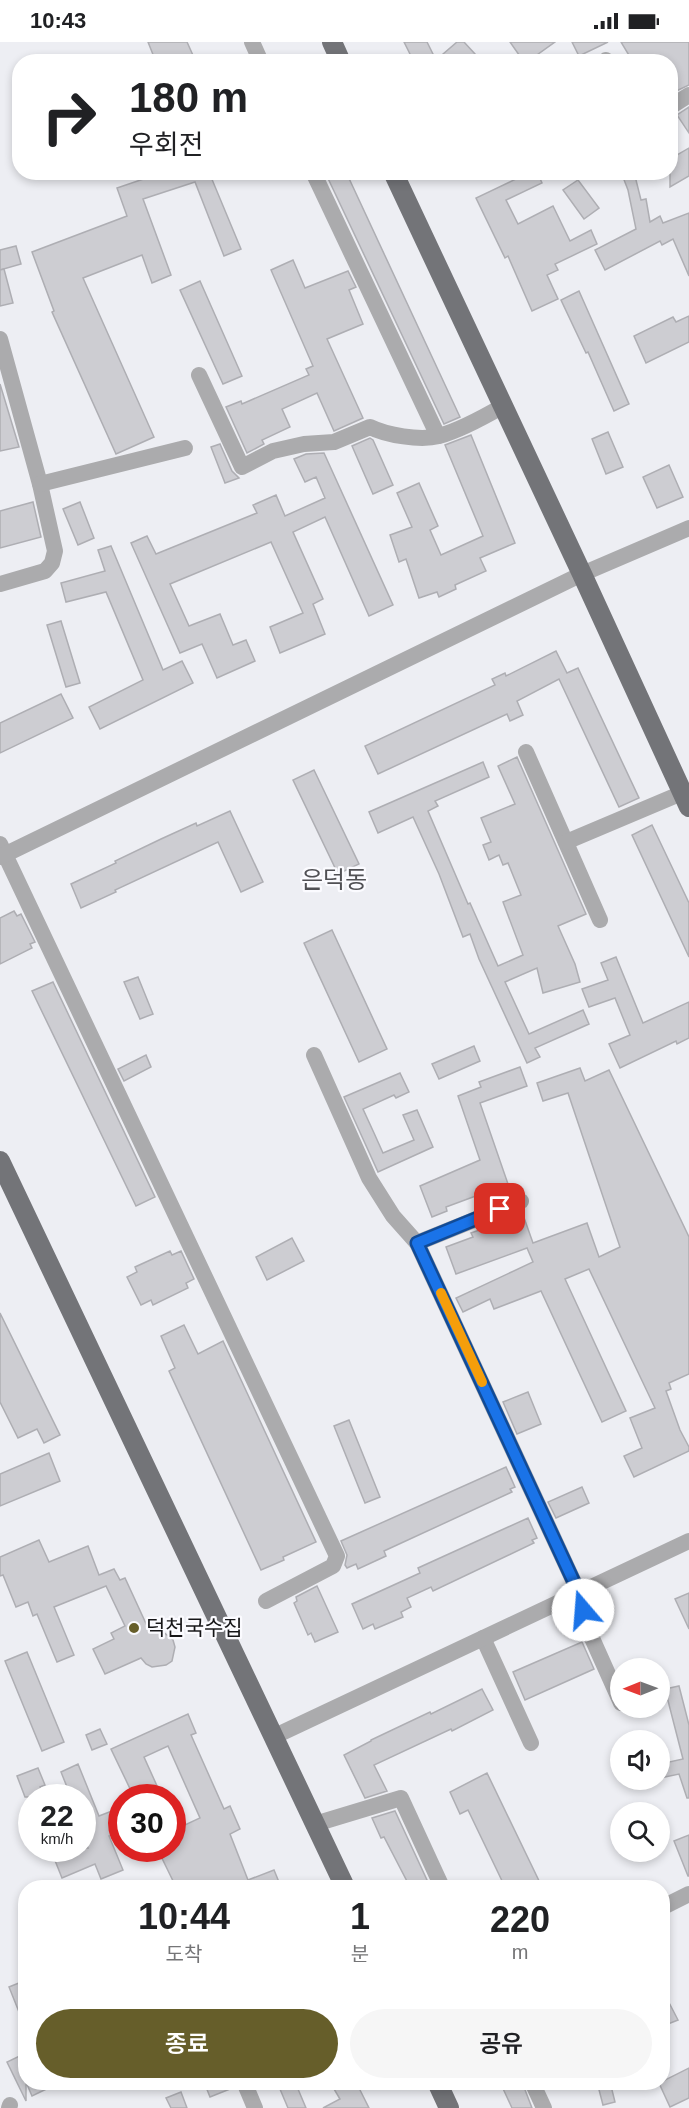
<!DOCTYPE html>
<html lang="ko">
<meta charset="utf-8">
<style>
:root{--surface:#fff;--page:#f6f6f6;--text:#202124;--muted:#757577;--accent:#665e2a}
body{margin:0;font-family:Arial,"Noto Sans KR",sans-serif;background:var(--page);color:var(--text);height:100vh;display:flex;flex-direction:column;font-size:22px;white-space:nowrap}
*{box-sizing:border-box;margin:0}
p{font-size:20px;color:var(--muted)}
.icon{flex:none;width:33px;height:33px;fill:none;stroke:currentColor;stroke-width:2;stroke-linecap:round;stroke-linejoin:round}
.map{position:relative;flex:1;overflow:hidden}
.drawer{position:absolute;left:18px;top:1838px;width:652px;height:210px;display:flex;flex-direction:column;background:var(--surface);border-radius:24px;box-shadow:0 3px 9px #0003}
.drawer>*{flex:none}
.guide{position:absolute;left:12px;top:12px;width:666px;height:126px;border-radius:24px;box-shadow:0 3px 9px #0003;background:#fff;color:var(--text);overflow:hidden}
.needle{width:39px;rotate:269deg}
.tools{position:absolute;left:610px;top:1616px;display:grid;gap:12px}
.tools a{display:grid;place-items:center;width:60px;height:60px;border-radius:50%;background:var(--surface);box-shadow:0 3px 9px #0003;font-size:30px}
.speed{position:absolute;left:18px;top:1742px;display:flex;gap:12px;font-size:30px;font-weight:700;text-align:center}
.speed>*{display:grid;place-content:center;width:78px;height:78px;border-radius:50%;background:var(--surface);box-shadow:0 3px 9px #0003;line-height:1}
.speed small{font-size:15px;font-weight:400}
.speed .limit{border:9px solid #d22;background:#fff;color:#111}
.pin{position:absolute;display:grid;place-items:center;width:51px;height:51px;color:#fff;margin:-26px;border-radius:12px;box-shadow:0 3px 9px #0006}
.me{position:absolute;width:66px;margin:-33px;rotate:342deg;stroke-linejoin:round;filter:drop-shadow(0 0 4px #0008)}
.turn{display:flex;align-items:center;gap:21px;height:126px;padding:0 18px;font-size:27px}
.turn .icon{width:78px;height:78px;stroke-width:2.5}
.turn b{display:block;font-size:42px;line-height:51px}
.eta{display:flex;justify-content:space-evenly;align-items:center;height:102px;text-align:center}
.eta b{font-size:36px;font-weight:600;line-height:42px}
.action{display:flex;gap:12px;margin-top:auto;padding:12px 18px}
.action a{flex:1;height:69px;border-radius:36px;background:var(--accent);color:#fff;font-size:24px;font-weight:600;line-height:69px;text-align:center}
.action a+a{background:var(--page);color:var(--text)}
.status{display:flex;justify-content:space-between;align-items:center;height:42px;padding:0 30px;background:var(--surface);direction:ltr}
.status svg{height:16px;fill:currentColor}
.map>svg:first-child{display:block}
.building{fill:#cdcdd2;stroke:#aeaeb3;stroke-width:1.5}
.lines{fill:none;stroke-linecap:round;stroke-linejoin:round}
.minor{stroke:#ababad;stroke-width:16}
.major{stroke:#737478;stroke-width:20}
.route-casing{stroke:#114b97;stroke-width:15}
.route{stroke:#1a73e8;stroke-width:10}
.slow{stroke:#f59e0b;stroke-width:10}
.poi-dot{fill:#665e2a;stroke:#fbfbff;stroke-width:2}
.labels{text-anchor:middle;stroke-width:4.5;stroke-linejoin:round;paint-order:stroke}
.poi-label{font-size:21px;fill:#151517;stroke:#fbfbff;text-anchor:start}
.quarter-label{font-size:24px;fill:#505054;stroke:#fbfbff}
</style>
<div class="status"><b>10:43</b><svg viewBox="0 0 49 12"><path d="M0 12V9h3v3zM5 12V6h3v6zM10 12V3h3v9zM15 12V0h3v12zM26 1h20v11H26zM47 4h2v5h-2z"/></svg></div>
<div class="map">
<svg width="689" height="2066" viewBox="0 0 689 2066">
<rect width="100%" height="100%" fill="#edeef3"/>
<g class="building">
<path d="M148,0H187L196,20H156Z"/>
<path d="M404,0H427L436,18L457,0H464L475,12L466,20H414Z"/>
<path d="M510,0H555L527,20H524Z"/>
<path d="M572,0H608L579,14Z"/>
<path d="M621,0H689V43L670,52V20H633Z"/>
<path d="M689,65V91L677,73Z"/>
<path d="M689,106V134L670,145V117Z"/>
<path d="M164,130H216L217,133L211,135L241,207L224,214L195,140L143,157L171,233L152,241L142,213L83,236L154,395L116,412L52,270L54,269L32,210L127,174L117,146Z"/>
<path d="M325,130H346L460,375L444,382Z"/>
<path d="M513,130H537L542,141L506,158L518,182L553,164L570,199L591,188L597,202L555,222L558,228L547,233L558,257L532,269L508,214L505,216L476,156L516,137Z"/>
<path d="M621,130H634L641,158L646,157L650,180L660,174L663,181L689,171V234L673,197L662,203L660,199L605,228L595,208L636,187L628,148Z"/>
<path d="M578,138L599,166L584,177L563,148Z"/>
<path d="M16,204L21,222L0,228V208Z"/>
<path d="M293,218L305,246L348,229L356,245L349,248L363,282L327,297L363,376L334,389L317,351L282,367L290,385L262,398L264,402L247,411L226,365L241,359L242,362L309,333L306,327L313,324L271,228Z"/>
<path d="M4,227L13,261L0,264V228Z"/>
<path d="M200,239L242,334L223,342L180,248Z"/>
<path d="M579,249L629,362L614,369L588,310L586,311L561,258Z"/>
<path d="M689,274V300L646,321L634,294L673,275L676,280Z"/>
<path d="M0,342L19,405L0,409Z"/>
<path d="M608,390L623,425L606,432L592,397Z"/>
<path d="M471,393L515,501L480,516L486,529L455,543L456,547L439,555L437,550L419,556L406,517L399,520L390,493L412,485L397,451L419,441L438,484L430,488L441,513L483,494L445,403Z"/>
<path d="M370,396L373,398L393,443L373,452L352,404Z"/>
<path d="M220,402L232,429L239,436L225,441L211,405Z"/>
<path d="M324,411L393,563L369,574L325,475L293,490L323,557L313,562L325,592L280,611L270,585L303,571L271,500L170,542L189,584L220,572L233,603L246,598L255,619L217,636L202,602L180,611L131,501L147,494L156,512L257,471L253,463L276,453L285,474L325,456L316,435L305,440L294,417L306,412Z"/>
<path d="M669,423L683,455L657,466L643,435Z"/>
<path d="M33,460L41,495L0,506V469Z"/>
<path d="M80,460L94,496L78,503L63,467Z"/>
<path d="M111,504L163,628L182,619L193,641L100,687L89,665L143,638L106,550L66,560L61,541L105,529L98,508Z"/>
<path d="M61,579L80,641L66,645L47,583Z"/>
<path d="M556,609L567,631L578,626L639,756L619,765L559,637L517,659L523,673L510,679L507,672L378,732L365,704L495,643L492,637L505,631L506,634Z"/>
<path d="M61,652L73,676L0,711V681Z"/>
<path d="M517,715L586,872L558,884L575,922L580,940L543,951L537,926L505,940L529,992L583,968L589,982L535,1006L540,1015L527,1021L479,917L470,892L463,895L439,832L413,775L378,791L369,770L483,720L489,735L435,759L438,764L428,769L468,862L470,861L498,924L523,913L503,860L521,853L508,821L503,823L499,813L489,818L483,803L491,800L481,776L515,762L498,724Z"/>
<path d="M314,728L359,822L338,832L293,738Z"/>
<path d="M230,769L263,840L241,850L218,800L115,848L116,850L81,866L71,842L116,821L115,819L161,797L196,781L197,784Z"/>
<path d="M652,783L689,861V915L632,793Z"/>
<path d="M14,869L17,874L21,872L35,900L30,902L32,906L0,922V876Z"/>
<path d="M332,888L387,1007L359,1020L304,901Z"/>
<path d="M616,915L643,981L689,960V996L677,1002L676,999L620,1026L609,1002L630,993L615,956L589,965L582,947L608,938L601,921Z"/>
<path d="M138,935L153,972L140,977L124,940Z"/>
<path d="M53,940L155,1155L136,1164L32,949Z"/>
<path d="M474,1004L480,1019L439,1037L432,1022Z"/>
<path d="M146,1013L151,1025L124,1039L118,1027Z"/>
<path d="M520,1025L527,1044L480,1061L508,1142L446,1165L447,1169L432,1175L420,1144L480,1118L458,1054L481,1045L479,1040Z"/>
<path d="M580,1026L585,1039L609,1028L689,1195V1332L669,1341L671,1347L666,1349L680,1388L689,1405V1409L634,1435L624,1414L642,1406L630,1376L655,1366L589,1227L565,1237L626,1369L602,1380L541,1249L494,1267L490,1257L463,1270L456,1256L533,1220L527,1206L456,1232L446,1205L473,1195L471,1191L502,1180L501,1178L522,1170L533,1201L587,1181L599,1215L620,1205L568,1051L543,1059L537,1041Z"/>
<path d="M400,1031L409,1050L396,1056L394,1053L363,1067L374,1091L383,1111L414,1098L403,1073L417,1068L433,1105L378,1130L344,1055Z"/>
<path d="M292,1196L304,1219L267,1238L256,1215Z"/>
<path d="M170,1209L172,1213L181,1209L194,1237L186,1241L188,1246L153,1263L151,1258L141,1263L127,1235L137,1230L135,1225Z"/>
<path d="M0,1271L60,1393L44,1401L37,1387L18,1396L0,1360Z"/>
<path d="M184,1283L198,1312L223,1299L316,1500L283,1515L284,1518L261,1528L169,1329L175,1326L161,1294Z"/>
<path d="M528,1350L541,1382L517,1392L503,1360Z"/>
<path d="M349,1378L380,1455L365,1461L334,1384Z"/>
<path d="M49,1411L60,1439L0,1464V1432Z"/>
<path d="M506,1425L515,1445L510,1447L512,1450L384,1509L386,1514L358,1527L356,1522L347,1526L345,1523L347,1513L341,1499Z"/>
<path d="M582,1445L589,1461L556,1476L548,1460Z"/>
<path d="M528,1476L537,1496L532,1498L534,1501L433,1549L431,1545L407,1556L411,1565L401,1570L403,1575L375,1587L373,1582L363,1587L352,1562L420,1531L418,1526Z"/>
<path d="M39,1498L49,1520L88,1504L99,1533L114,1527L120,1538L125,1536L149,1588L162,1589L173,1598L175,1605L172,1619L166,1623L152,1625L146,1622L141,1616L105,1632L93,1607L114,1597L111,1591L125,1584L106,1544L54,1565L74,1613L57,1620L37,1572L33,1574L28,1560L16,1565L3,1533L0,1534V1515Z"/>
<path d="M317,1544L338,1590L315,1600L311,1591L308,1593L294,1561L297,1559L296,1555Z"/>
<path d="M689,1551V1587L675,1557Z"/>
<path d="M582,1600L594,1627L525,1658L513,1630Z"/>
<path d="M27,1610L64,1700L42,1709L5,1619Z"/>
<path d="M679,1644L689,1683V1756H687L679,1732L660,1736V1722L683,1717L665,1647Z"/>
<path d="M482,1647L493,1668L452,1689L451,1687L374,1723L387,1749L365,1756L344,1713L371,1699V1698L430,1670L431,1672Z"/>
<path d="M188,1672L196,1691L191,1693L224,1767L230,1764L240,1787L230,1792L248,1838L274,1828L281,1845H176L157,1806H172V1789L200,1776L168,1704L144,1715L162,1755H134L111,1707Z"/>
<path d="M100,1687L107,1702L92,1708L86,1693Z"/>
<path d="M78,1722L99,1774L122,1765V1789L109,1794L123,1828L101,1837L95,1822L62,1836L50,1806H88L82,1792V1755H71L61,1730Z"/>
<path d="M38,1726L45,1743L40,1745L44,1755H25L17,1734Z"/>
<path d="M487,1731L542,1845H505L468,1768L460,1772L450,1750Z"/>
<path d="M395,1769L427,1838L415,1845H410L384,1795L381,1796L372,1776Z"/>
<path d="M689,1793V1834H688L674,1799Z"/>
<path d="M26,1938V1985H25L9,1945Z"/>
<path d="M663,1949L678,1978L663,1984Z"/>
<path d="M26,2011V2040H61L32,2054L26,2040V2059L7,2020Z"/>
<path d="M689,2026V2056L670,2065L659,2041Z"/>
<path d="M204,2040H234L235,2045L210,2055Z"/>
<path d="M277,2040H295L306,2066H288Z"/>
<path d="M347,2040H356L369,2066H323L340,2057L334,2047Z"/>
<path d="M500,2040H522L532,2066H512Z"/>
<path d="M597,2040H610L615,2060L603,2063Z"/>
<path d="M181,2050L187,2066H171L166,2056Z"/>
</g>
<g class="lines">
<g class="minor">
<path d="M252,0L261,20"/>
<path d="M606,18L607,20"/>
<path d="M670,65L689,53"/>
<path d="M313,130L438,394"/>
<path d="M0,297L40,442L55,509L52,521L45,529L0,542"/>
<path d="M199,333L242,425L273,409L304,402L334,400L370,385C386,393 420,399 439,394C461,388 484,375 503,364"/>
<path d="M40,442L185,406"/>
<path d="M526,710L600,878"/>
<path d="M566,800L682,751"/>
<path d="M0,802L337,1514L333,1524L266,1559"/>
<path d="M0,815L582,532L689,486"/>
<path d="M314,1013L369,1136L393,1174L417,1201L579,1551L587,1585L621,1661"/>
<path d="M417,1201L521,1159"/>
<path d="M483,1596L531,1701"/>
<path d="M273,1695L689,1499"/>
<path d="M315,1782L401,1756L442,1845"/>
<path d="M663,1865L689,1852"/>
<path d="M244,2040L255,2066"/>
<path d="M532,2040L544,2066"/>
<path d="M9,2066L10,2063"/>
</g>
<g class="major">
<path d="M332,0L341,20"/>
<path d="M393,130L582,532L689,765"/>
<path d="M0,1119L345,1845"/>
<path d="M437,2040L449,2066"/>
</g>
</g>
<g class="lines">
<defs>
<path id="route" d="M500,1167L417,1201L579,1551L583,1568"/>
</defs>
<use href="#route" class="route-casing"/>
<use href="#route" class="route"/>
<path class="slow" d="M441,1251L482,1340"/>
</g>
<circle class="poi-dot" cx="134" cy="1586" r="6"/>
<g class="labels">
<g class="poi-label">
<text x="146" y="1593">덕천국수집</text>
</g>
<g class="quarter-label">
<text x="334" y="846">은덕동</text>
</g>
</g>
</svg>
<div class="tools">
<a><svg class="needle" viewBox="-14 -14 28 28"><path d="M0-13l5 13h-10z" fill="#e53935"/><path d="M0 13l5-13h-10z" fill="#757577"/></svg></a>
<a><svg class="icon" aria-label="sound" viewBox="0 0 24 24"><path d="M4 9h4l5-4v14l-5-4H4zM17 9q2 3 0 6"/></svg></a>
<a><svg class="icon" aria-label="search" viewBox="0 0 24 24"><circle cx="10" cy="10" r="6"/><path d="M15 15l6 6"/></svg></a>
</div>
<div class="speed"><div>22<small>km/h</small></div><div class="limit">30</div></div>
<div class="pin" style="left:500px;top:1167px;background:#d93025"><svg class="icon" aria-label="arrive" viewBox="0 0 24 24"><path d="M6 21V4h12l-3 4 3 4H6"/></svg></div>
<svg class="me" style="left:583px;top:1568px" viewBox="-20 -20 40 40"><circle r="19" fill="#fff"/><path d="M0-13L10 11 0 6-10 11z" fill="#1a73e8"/></svg>
<div class="guide">
<div class="turn"><svg class="icon" aria-label="right" viewBox="0 0 24 24"><path d="M7 20v-9h11M14 6l5 5-5 5"/></svg><div><b>180 m</b>우회전</div></div>
</div>
<section class="drawer">
<div class="eta">
<div><b>10:44</b><p>도착</p></div>
<div><b>1</b><p>분</p></div>
<div><b>220</b><p>m</p></div>
</div>
<div class="action"><a>종료</a><a>공유</a></div>
</section>
</div>
